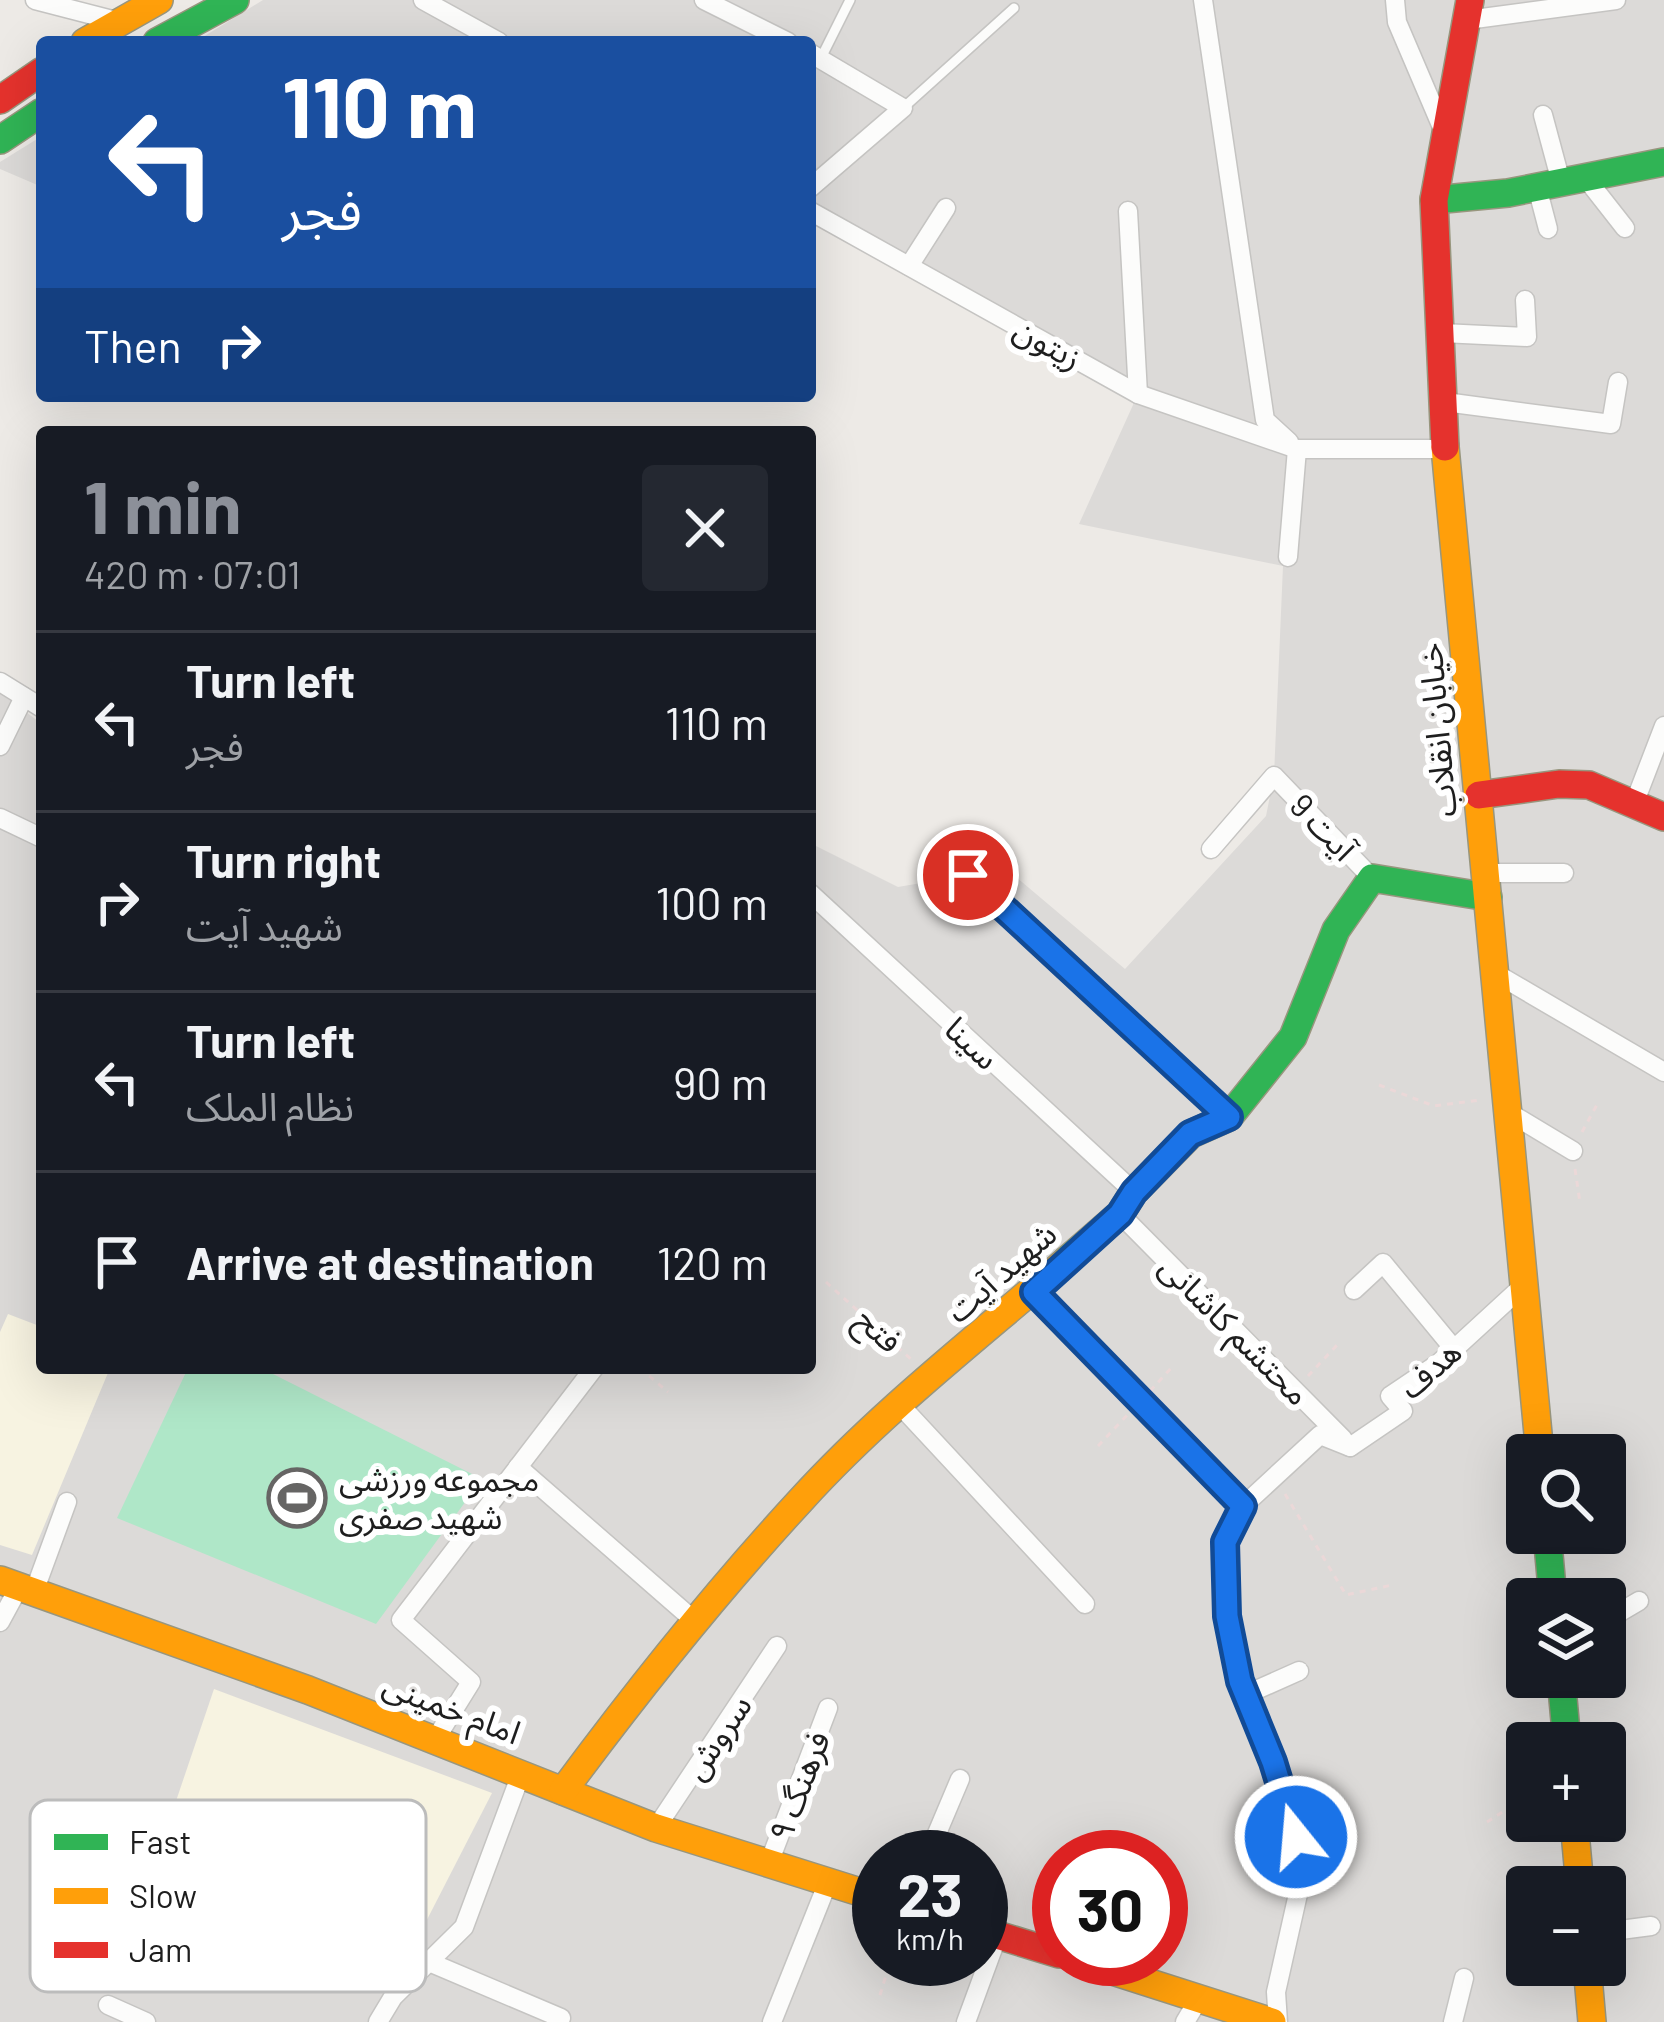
<!DOCTYPE html>
<meta charset="utf-8">
<style>
:root{--surface:#171b24;--page:#242831;--text:#f1f3f6;--muted:#9ea1a6;--line:#363941;--accent:#8c9099}
body{margin:0;font-family:Barlow,"Noto Sans Arabic",sans-serif;background:var(--page);color:var(--text);height:100vh;display:flex;flex-direction:column;font-size:45px;white-space:nowrap}
*{box-sizing:border-box;margin:0}
p{font-size:39px;color:var(--muted)}
.icon{flex:none;width:66px;height:66px;fill:none;stroke:currentColor;stroke-width:2;stroke-linecap:round;stroke-linejoin:round}
.map{position:relative;flex:1;overflow:hidden}
.details{position:absolute;left:36px;top:426px;width:780px;height:948px;display:flex;flex-direction:column;background:var(--surface);border-radius:12px;box-shadow:0 12px 48px #0002}
.details>*{flex:none}
.hud{position:absolute;left:36px;top:36px;width:780px;height:366px;border-radius:12px;box-shadow:0 12px 48px #0002;background:#1a4fa0;color:#fff;overflow:hidden}
.controls{position:absolute;left:1506px;top:1434px;display:grid;gap:24px}
.controls a{display:grid;place-items:center;width:120px;height:120px;border-radius:12px;background:var(--surface);box-shadow:0 12px 48px #0002;font-size:60px}
.speed{position:absolute;left:852px;top:1830px;display:flex;gap:24px;font-size:60px;font-weight:700;text-align:center}
.speed>*{display:grid;place-content:center;width:156px;height:156px;border-radius:50%;background:var(--surface);box-shadow:0 12px 48px #0002;line-height:1}
.speed small{font-size:30px;font-weight:400}
.speed .limit{border:18px solid #d22;background:#fff;color:#111}
.pin{position:absolute;display:grid;place-items:center;width:102px;height:102px;color:#fff;margin:-51px;border:6px solid #fff;border-radius:50%;box-shadow:0 3px 12px #0007}
.me{position:absolute;width:132px;margin:-66px;rotate:343deg;stroke-linejoin:round;filter:drop-shadow(0 0 9px #0008)}
.turn{display:flex;align-items:center;gap:42px;height:252px;padding:0 48px;font-size:54px}
.turn .icon{width:156px;height:156px;stroke-width:2.5}
.turn b{display:block;font-size:84px;line-height:102px}
.then{display:flex;align-items:center;height:114px;padding:0 48px;background:#0003;gap:24px;font-size:45px}
.round{display:grid;place-items:center;flex:none;width:126px;height:126px;border-radius:12px;background:var(--page)}
.overview{display:flex;align-items:center;justify-content:space-between;height:204px;padding:0 48px}
h1{font-size:72px;font-weight:700;line-height:90px;color:var(--accent)}
ul{padding:0;list-style:none}
li{display:flex;align-items:center;gap:36px;height:180px;padding:0 48px;border-top:3px solid var(--line)}
li div{flex:1}
li b{display:block;font-size:45px}
li em{font-style:normal}
.map>svg:first-child{display:block}
.residential{fill:#dcdad8;fill-rule:evenodd}
.education{fill:#f7f3e1}
.pitch{fill:#afe7c8}
.lines{fill:none;stroke-linecap:round;stroke-linejoin:round}
.lane-casing{stroke:#c5c4c2;stroke-width:12}
.street-casing{stroke:#c5c4c2;stroke-width:21}
.fast-casing{stroke:#98967e;stroke-width:30}
.slow-casing{stroke:#98967e;stroke-width:30}
.jam-casing{stroke:#98967e;stroke-width:30}
.path{stroke:#ebd8d8;stroke-width:3;stroke-dasharray:6 6;stroke-linecap:butt}
.lane{stroke:#fcfcfb;stroke-width:9}
.street{stroke:#fcfcfb;stroke-width:18}
.fast{stroke:#30b455;stroke-width:27}
.slow{stroke:#ff9f0a;stroke-width:27}
.jam{stroke:#e5322d;stroke-width:27}
.route-casing{stroke:#114b97;stroke-width:30}
.route{stroke:#1a73e8;stroke-width:21}
.labels{text-anchor:middle;stroke-width:12;stroke-linejoin:round;paint-order:stroke}
.street-label{font-size:33px;fill:#1e1e1e;stroke:#fff}
.poi-label{font-size:33px;fill:#1e1e1e;stroke:#fff;text-anchor:start}
.key{fill:#fff;stroke:#bcbcbc;stroke-width:3}
.key-label{font-size:33px;fill:#1e1e1e}
</style>
<div class="map">
<svg width="1664" height="2022" viewBox="0 0 1664 2022">
<rect width="100%" height="100%" fill="#edeae6"/>
<g class="residential">
<path d="M263,0H1664V2022H0V693L42,724V1368H810V843L898,887L967,875L958,828L1125,969L1266,816L1274,776L1283,566L1079,524L1138,394L810,211V42H195ZM1527,1455H1605V1533H1527ZM1527,1599H1605V1677H1527ZM1527,1743H1605V1821H1527ZM879,1857H981V1959H879ZM1059,1857H1161V1959H1059ZM1527,1887H1605V1965H1527Z"/>
<path d="M42,136V187L0,169V162Z"/>
</g>
<g class="education">
<path d="M8,1314L42,1327V1368H110L32,1555L0,1545V1332Z"/>
<path d="M214,1689L492,1793L414,1945L156,1860Z"/>
</g>
<path class="pitch" d="M188,1368H261L482,1479L376,1624L117,1518Z"/>
<g class="lines">
<defs>
<g id="lane">
<path d="M821,58L850,0"/>
<path d="M903,108L1014,8"/>
<path d="M1034,1292L1243,1506"/>
</g>
<g id="street">
<path d="M35,0L120,22"/>
<path d="M423,0L499,42"/>
<path d="M704,0L788,42"/>
<path d="M1203,0L1265,420L1289,442"/>
<path d="M1395,0L1397,22L1444,132"/>
<path d="M1467,20L1616,0"/>
<path d="M810,53L903,108L810,188"/>
<path d="M1543,115L1561,182"/>
<path d="M1585,177L1625,228"/>
<path d="M1537,187L1548,229"/>
<path d="M810,211L1138,394L1297,449H1445"/>
<path d="M1128,211L1138,394"/>
<path d="M909,266L946,208"/>
<path d="M1442,333L1527,337L1525,300"/>
<path d="M1445,402L1611,424L1618,382"/>
<path d="M1288,557L1297,449"/>
<path d="M0,682L42,708"/>
<path d="M0,746L24,697"/>
<path d="M1634,804L1664,726"/>
<path d="M0,818L42,838"/>
<path d="M1211,849L1274,776L1372,878"/>
<path d="M1486,873H1564"/>
<path d="M968,875L1229,1117"/>
<path d="M810,893L1134,1192"/>
<path d="M1495,973L1664,1072"/>
<path d="M1508,1112L1573,1151"/>
<path d="M1120,1214L1343,1439"/>
<path d="M1354,1290L1383,1263L1454,1349"/>
<path d="M900,1405L1085,1604"/>
<path d="M1350,1447L1403,1411L1390,1396L1439,1363L1524,1285"/>
<path d="M518,1467L697,1623"/>
<path d="M34,1592L67,1502"/>
<path d="M1605,1621L1639,1601"/>
<path d="M0,1622L19,1587"/>
<path d="M1245,1695L1299,1671"/>
<path d="M435,1740L471,1682L401,1620L594,1368"/>
<path d="M656,1828L777,1646"/>
<path d="M927,1857L960,1779"/>
<path d="M769,1863L828,1708"/>
<path d="M1297,1870L1338,1835"/>
<path d="M1605,1932L1651,1926"/>
<path d="M429,1962L561,2018"/>
<path d="M108,2005L146,2022"/>
<path d="M378,2022L393,1997L464,1927L521,1774"/>
<path d="M772,2022L828,1882"/>
<path d="M966,2022L998,1935"/>
<path d="M1185,2022L1200,1997"/>
<path d="M1278,2022L1276,1992L1298,1894L1296,1837L1273,1762L1240,1681L1227,1616L1225,1542L1243,1506L1320,1435L1350,1447"/>
<path d="M1453,2022L1464,1978"/>
</g>
<g id="fast">
<path d="M157,42L235,0"/>
<path d="M0,140L42,112"/>
<path d="M1434,200L1508,193L1664,162"/>
<path d="M1067,1260L1120,1214L1134,1192L1191,1134L1229,1117L1293,1037L1336,930L1372,878L1488,897"/>
<path d="M1547,1533L1553,1599"/>
<path d="M1561,1677L1567,1743"/>
</g>
<g id="slow">
<path d="M85,42L159,0"/>
<path d="M1445,447L1540,1455"/>
<path d="M0,1580L308,1690L656,1828L879,1898"/>
<path d="M563,1791C637,1691 717,1591 801,1500C881,1412 977,1338 1067,1260"/>
<path d="M1574,1821L1580,1887"/>
<path d="M1075,1959L1272,2022"/>
<path d="M1587,1965L1592,2022"/>
</g>
<g id="jam">
<path d="M0,100L42,71"/>
<path d="M1445,447L1434,200L1470,0"/>
<path d="M1479,795L1559,784L1589,785L1664,817"/>
<path d="M981,1930L1059,1954"/>
</g>
</defs>
<use href="#lane" class="lane-casing"/>
<use href="#street" class="street-casing"/>
<use href="#fast" class="fast-casing"/>
<use href="#slow" class="slow-casing"/>
<use href="#jam" class="jam-casing"/>
<g class="path">
<path d="M1379,1085L1434,1106L1481,1100"/>
<path d="M1582,1132L1599,1101"/>
<path d="M1575,1169L1580,1203"/>
<path d="M826,1282L913,1361"/>
<path d="M640,1368L668,1392"/>
<path d="M1308,1376L1338,1344"/>
<path d="M1150,1391L1173,1366"/>
<path d="M1098,1446L1131,1411"/>
<path d="M1285,1494L1346,1595L1392,1585"/>
<path d="M1487,1822L1504,1811L1511,1819L1527,1809"/>
<path d="M1613,1972L1624,1973"/>
<path d="M880,1995L891,1959"/>
</g>
<use href="#lane" class="lane"/>
<use href="#street" class="street"/>
<use href="#fast" class="fast"/>
<use href="#slow" class="slow"/>
<use href="#jam" class="jam"/>
</g>
<g class="lines">
<defs>
<path id="route" d="M968,875L1229,1117L1190,1134L1134,1192L1120,1214L1034,1292L1243,1506L1225,1542L1227,1616L1240,1681L1273,1762L1296,1837"/>
</defs>
<use href="#route" class="route-casing"/>
<use href="#route" class="route"/>
</g>
<defs>
<symbol id="stadium-ring" viewBox="-11 -11 22 22"><circle r="9.5" fill="#fff" stroke="#666564" stroke-width="1.5"/><path d="M0-5a6.5 5 0 1 0 0 10a6.5 5 0 1 0 0-10ZM-3.5-1.8h7v3.6h-7Z" fill="#666564"/></symbol>
</defs>
<g fill-rule="evenodd">
<use href="#stadium-ring" x="264" y="1465" width="66" height="66"/>
</g>
<g class="labels">
<g class="street-label">
<text transform="translate(1048 343) rotate(29)" y="12">زیتون</text>
<text transform="translate(1437 730) rotate(-95)" y="12">خیابان انقلاب</text>
<text transform="translate(1323 827) rotate(46)" y="12">آیت 9</text>
<text transform="translate(972 1043) rotate(43)" y="12">سینا</text>
<text transform="translate(1001 1272) rotate(-41)" y="12">شهید آیت</text>
<text transform="translate(879 1330) rotate(42)" y="12">فتح</text>
<text transform="translate(1235 1330) rotate(45)" y="12">محتشم کاشانی</text>
<text transform="translate(1430 1369) rotate(-41)" y="12">هدف</text>
<text transform="translate(452 1708) rotate(21)" y="12">امام خمینی</text>
<text transform="translate(717 1737) rotate(-56)" y="12">سروش</text>
<text transform="translate(799 1786) rotate(-69)" y="12">فرهنگ ۹</text>
</g>
<g class="poi-label">
<text x="339" y="1491">مجموعه ورزشی<tspan x="339" dy="38">شهید صفری</tspan></text>
</g>
</g>
<rect x="30" y="1800" width="396" height="192" rx="18" class="key"/>
<rect x="54" y="1834" width="54" height="16" fill="#30b455"/>
<rect x="54" y="1888" width="54" height="16" fill="#ff9f0a"/>
<rect x="54" y="1942" width="54" height="16" fill="#e5322d"/>
<g class="key-label">
<text x="129" y="1854">Fast</text>
<text x="129" y="1908">Slow</text>
<text x="129" y="1962">Jam</text>
</g>
</svg>
<div class="controls">
<a><svg class="icon" aria-label="search" viewBox="0 0 24 24"><circle cx="10" cy="10" r="6"/><path d="M15 15l6 6"/></svg></a>
<a><svg class="icon" aria-label="layers" viewBox="0 0 24 24"><path d="M12 4l9 5-9 5-9-5zM3 14l9 5 9-5"/></svg></a>
<a>+</a>
<a>−</a>
</div>
<div class="speed"><div>23<small>km/h</small></div><div class="limit">30</div></div>
<div class="pin" style="left:968px;top:875px;background:#d93025"><svg class="icon" aria-label="arrive" viewBox="0 0 24 24"><path d="M6 21V4h12l-3 4 3 4H6"/></svg></div>
<svg class="me" style="left:1296px;top:1837px" viewBox="-20 -20 40 40"><circle r="17" fill="#1a73e8" stroke="#fff" stroke-width="3"/><path d="M0-11L8 9 0 5-8 9z" fill="#fff"/></svg>
<div class="hud">
<div class="turn"><svg class="icon" aria-label="left" viewBox="0 0 24 24"><path d="M17 20v-9H6M10 6l-5 5 5 5"/></svg><div><b>110 m</b>فجر</div></div>
<div class="then">Then<svg class="icon" aria-label="right" viewBox="0 0 24 24"><path d="M7 20v-9h11M14 6l5 5-5 5"/></svg></div>
</div>
<section class="details">
<div class="overview"><div><h1>1 min</h1><p>420 m · 07:01</p></div><a class="round"><svg class="icon" aria-label="close" viewBox="0 0 24 24"><path d="M6 6l12 12M18 6L6 18"/></svg></a></div>
<ul>
<li><svg class="icon" aria-label="left" viewBox="0 0 24 24"><path d="M17 20v-9H6M10 6l-5 5 5 5"/></svg><div><b>Turn left</b><p>فجر</p></div><em>110 m</em></li>
<li><svg class="icon" aria-label="right" viewBox="0 0 24 24"><path d="M7 20v-9h11M14 6l5 5-5 5"/></svg><div><b>Turn right</b><p>شهید آیت</p></div><em>100 m</em></li>
<li><svg class="icon" aria-label="left" viewBox="0 0 24 24"><path d="M17 20v-9H6M10 6l-5 5 5 5"/></svg><div><b>Turn left</b><p>نظام الملک</p></div><em>90 m</em></li>
<li><svg class="icon" aria-label="arrive" viewBox="0 0 24 24"><path d="M6 21V4h12l-3 4 3 4H6"/></svg><div><b>Arrive at destination</b></div><em>120 m</em></li>
</ul>
</section>
</div>
